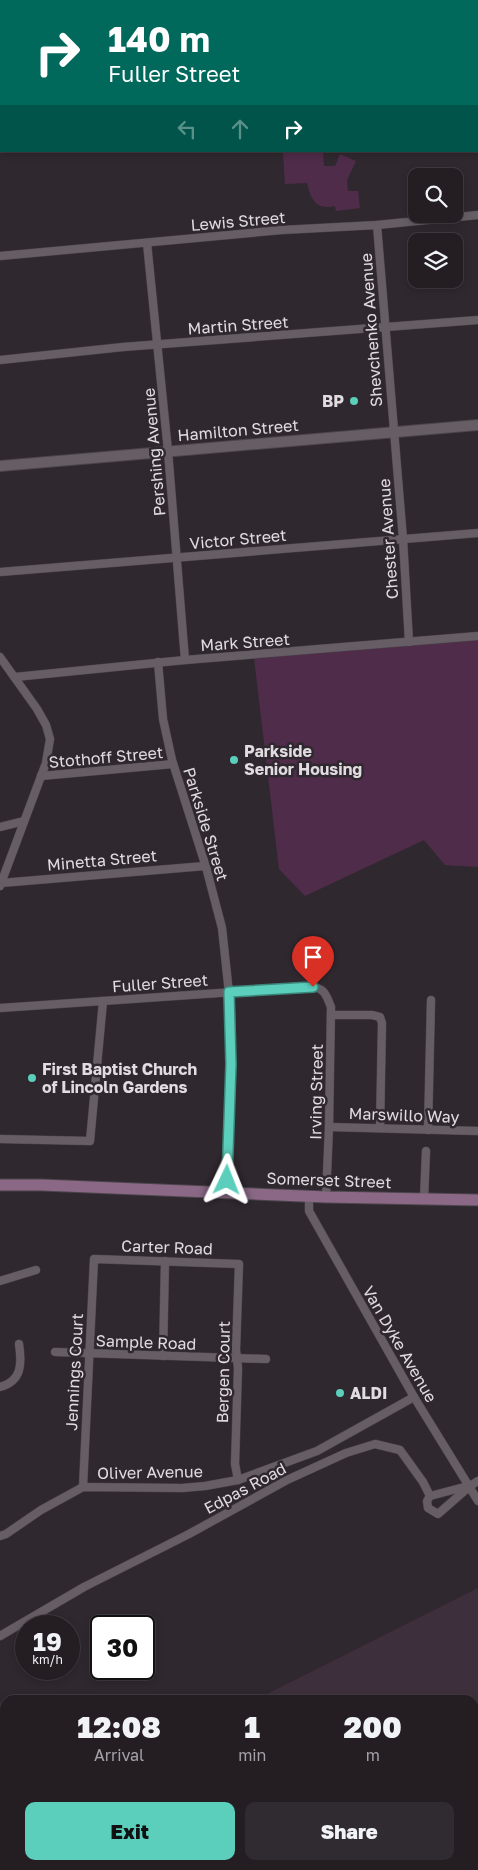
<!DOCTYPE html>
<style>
:root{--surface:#241e23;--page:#302b30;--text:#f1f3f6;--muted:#a3a2a6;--line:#413c41;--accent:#5bcebc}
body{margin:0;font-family:"Golos Text",sans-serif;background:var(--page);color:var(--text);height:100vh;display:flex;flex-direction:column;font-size:19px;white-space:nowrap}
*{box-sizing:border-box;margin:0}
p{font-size:16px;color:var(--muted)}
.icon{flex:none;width:28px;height:28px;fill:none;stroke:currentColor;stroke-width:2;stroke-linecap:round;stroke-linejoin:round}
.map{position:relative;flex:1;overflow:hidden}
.drawer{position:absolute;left:0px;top:1695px;width:479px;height:175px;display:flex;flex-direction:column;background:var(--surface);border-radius:15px 15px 0 0;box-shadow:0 2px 8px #0003,0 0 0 1px var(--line)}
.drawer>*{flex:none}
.banner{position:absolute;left:0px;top:0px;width:479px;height:152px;box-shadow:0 2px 8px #0003,0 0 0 1px var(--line);background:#00695c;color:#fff;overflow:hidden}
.tools{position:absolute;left:408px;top:168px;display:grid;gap:10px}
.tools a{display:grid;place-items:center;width:55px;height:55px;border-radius:10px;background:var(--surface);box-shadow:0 2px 8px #0003,0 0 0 1px var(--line);font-size:25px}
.speed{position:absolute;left:15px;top:1615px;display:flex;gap:10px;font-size:25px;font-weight:700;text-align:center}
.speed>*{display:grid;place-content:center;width:65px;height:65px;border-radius:50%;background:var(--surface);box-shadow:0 2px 8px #0003,0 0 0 1px var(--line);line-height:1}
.speed small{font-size:12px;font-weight:400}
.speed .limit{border:2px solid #111;border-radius:8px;background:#fff;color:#111}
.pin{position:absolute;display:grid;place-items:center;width:42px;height:42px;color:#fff;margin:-51px -21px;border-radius:50% 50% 50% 0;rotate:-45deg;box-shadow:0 0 5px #0007}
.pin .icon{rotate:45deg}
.me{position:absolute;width:55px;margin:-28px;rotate:2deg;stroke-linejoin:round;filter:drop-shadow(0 0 4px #0008)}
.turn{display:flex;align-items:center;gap:18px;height:105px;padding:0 25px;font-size:22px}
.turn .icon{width:65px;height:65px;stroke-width:2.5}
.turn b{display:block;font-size:35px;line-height:42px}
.lanes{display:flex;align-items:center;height:48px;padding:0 25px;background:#0003;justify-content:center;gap:25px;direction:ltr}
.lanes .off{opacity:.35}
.eta{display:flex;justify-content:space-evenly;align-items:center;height:85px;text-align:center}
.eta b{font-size:30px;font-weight:800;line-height:35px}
.cta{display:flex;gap:10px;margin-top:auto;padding:10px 25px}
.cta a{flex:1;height:58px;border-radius:10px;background:var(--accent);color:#111;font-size:20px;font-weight:800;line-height:58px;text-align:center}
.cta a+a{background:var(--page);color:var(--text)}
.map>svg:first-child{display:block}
.built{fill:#3d2f3b}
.green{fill:#4f2c4a}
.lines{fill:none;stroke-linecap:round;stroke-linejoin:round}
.minor-casing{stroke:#4c454b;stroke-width:9}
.tertiary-casing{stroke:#4c454b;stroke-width:12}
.secondary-casing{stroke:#4c454b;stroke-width:13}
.minor{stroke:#675e65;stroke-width:8}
.tertiary{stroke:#675e65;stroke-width:10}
.secondary{stroke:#8a6886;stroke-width:11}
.route-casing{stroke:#3b867a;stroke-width:12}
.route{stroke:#5bcebc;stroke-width:9}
.poi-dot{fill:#5bcebc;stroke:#30282f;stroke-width:2}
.labels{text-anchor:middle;stroke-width:5;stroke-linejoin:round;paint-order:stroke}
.street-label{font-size:16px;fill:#e1dce0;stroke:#30282f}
.poi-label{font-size:16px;font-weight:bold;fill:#e1dce0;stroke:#30282f;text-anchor:start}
</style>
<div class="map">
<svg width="478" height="1870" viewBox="0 0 478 1870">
<rect width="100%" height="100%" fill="#30282f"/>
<path class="built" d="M478,1588V1870H0V1825L5,1823V1865H474V1700H255Z"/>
<g class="green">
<path d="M323,151L324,166H335L340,154L356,161L347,180L348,191H358L360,208L336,211L335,206C316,210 311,200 307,183L285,184L283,153Z"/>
<path d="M478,640V867L445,865L424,840L305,896L279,869L254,658Z"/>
</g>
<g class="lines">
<defs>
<g id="minor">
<path d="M0,69H1"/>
<path d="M377,225L403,539L409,642"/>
<path d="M147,243L168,451L185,660"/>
<path d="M0,256L282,230L377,225L478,215"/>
<path d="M0,360L123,347L478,320"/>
<path d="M0,572L478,533"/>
<path d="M0,657L37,709L46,725L50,739L46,763L0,886"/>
<path d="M158,662L163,719L172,760L206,867L222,928L231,1012V1064L227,1193"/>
<path d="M15,677L185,660L478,636"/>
<path d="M41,776L173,764"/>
<path d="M0,827L24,821"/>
<path d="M1,883L205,866"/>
<path d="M0,1008L309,987C324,987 326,994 331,1007L329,1127L326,1197"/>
<path d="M331,1015H372L380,1017L382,1023L380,1128"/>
<path d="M329,1127L478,1131"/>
<path d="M428,1130L431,1000"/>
<path d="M0,1139L90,1141L103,1001"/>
<path d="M309,1196V1211L414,1397L478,1501"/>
<path d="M424,1199L426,1151"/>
<path d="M0,1281L36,1270"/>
<path d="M55,1352L266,1359"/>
<path d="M163,1356L165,1261"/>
<path d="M0,1387C22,1381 22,1364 19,1344"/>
<path d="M83,1487L94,1259L239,1264L236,1350L238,1368L235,1464L238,1480"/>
<path d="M430,1496L427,1501L428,1508L438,1514L470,1486L478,1481"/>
<path d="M430,1496L468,1486"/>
<path d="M0,1536L6,1534L41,1510L83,1487L182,1488L205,1486L238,1480L317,1451L414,1397"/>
<path d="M0,1636L84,1587L189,1534L287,1480L346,1453L375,1444L400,1450L423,1482L430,1496"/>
</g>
<path id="tertiary" d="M0,466L478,425"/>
<path id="secondary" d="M0,1185H42L326,1197L478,1200"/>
</defs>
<use href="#minor" class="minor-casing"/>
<use href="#tertiary" class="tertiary-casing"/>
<use href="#secondary" class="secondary-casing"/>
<use href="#minor" class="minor"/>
<use href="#tertiary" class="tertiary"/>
<use href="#secondary" class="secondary"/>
</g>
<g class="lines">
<defs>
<path id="route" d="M227,1180L231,1064L229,992L313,987"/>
</defs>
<use href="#route" class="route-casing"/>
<use href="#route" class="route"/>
</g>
<g class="poi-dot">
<circle cx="354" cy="401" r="5"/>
<circle cx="234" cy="760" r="5"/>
<circle cx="32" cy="1078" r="5"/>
<circle cx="340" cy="1393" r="5"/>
</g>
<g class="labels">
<g class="street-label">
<text transform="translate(238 221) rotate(-5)" y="6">Lewis Street</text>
<text transform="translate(238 325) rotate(-4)" y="6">Martin Street</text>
<text transform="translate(371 330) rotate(-94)" y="6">Shevchenko Avenue</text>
<text transform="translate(238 430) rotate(-5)" y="6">Hamilton Street</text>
<text transform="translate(154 452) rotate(-95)" y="6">Pershing Avenue</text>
<text transform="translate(238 539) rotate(-5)" y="6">Victor Street</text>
<text transform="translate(388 539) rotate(-94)" y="6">Chester Avenue</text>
<text transform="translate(245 642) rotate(-4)" y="6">Mark Street</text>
<text transform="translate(106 757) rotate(-5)" y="6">Stothoff Street</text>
<text transform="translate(206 824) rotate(73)" y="6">Parkside Street</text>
<text transform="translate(102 860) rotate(-5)" y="6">Minetta Street</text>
<text transform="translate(160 983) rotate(-4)" y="6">Fuller Street</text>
<text transform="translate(316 1092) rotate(-89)" y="6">Irving Street</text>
<text transform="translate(404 1115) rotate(2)" y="6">Marswillo Way</text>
<text transform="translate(329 1180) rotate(2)" y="6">Somerset Street</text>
<text transform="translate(167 1247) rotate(2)" y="6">Carter Road</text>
<text transform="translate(146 1342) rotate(2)" y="6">Sample Road</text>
<text transform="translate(400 1344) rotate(60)" y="6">Van Dyke Avenue</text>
<text transform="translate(74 1372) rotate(-87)" y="6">Jennings Court</text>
<text transform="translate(223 1372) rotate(-89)" y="6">Bergen Court</text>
<text transform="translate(150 1472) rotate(-1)" y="6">Oliver Avenue</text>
<text transform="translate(245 1488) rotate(-28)" y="6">Edpas Road</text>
</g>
<g class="poi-label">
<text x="344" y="407" text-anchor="end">BP</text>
<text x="244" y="757">Parkside<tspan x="244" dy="18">Senior Housing</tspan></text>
<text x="42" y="1075">First Baptist Church<tspan x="42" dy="18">of Lincoln Gardens</tspan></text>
<text x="350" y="1399">ALDI</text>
</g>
</g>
</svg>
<div class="tools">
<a><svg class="icon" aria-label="search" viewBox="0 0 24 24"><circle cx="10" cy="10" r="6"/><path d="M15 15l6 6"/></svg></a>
<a><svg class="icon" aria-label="layers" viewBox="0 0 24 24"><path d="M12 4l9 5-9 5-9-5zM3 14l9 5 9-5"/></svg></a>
</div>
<div class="speed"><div>19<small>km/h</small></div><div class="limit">30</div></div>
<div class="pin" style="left:313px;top:987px;background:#d93025"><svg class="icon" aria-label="arrive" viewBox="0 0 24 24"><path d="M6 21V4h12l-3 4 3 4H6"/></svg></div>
<svg class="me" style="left:227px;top:1180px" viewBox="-20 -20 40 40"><path d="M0-17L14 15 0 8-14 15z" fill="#5bcebc" stroke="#fff" stroke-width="4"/></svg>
<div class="banner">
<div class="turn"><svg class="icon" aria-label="right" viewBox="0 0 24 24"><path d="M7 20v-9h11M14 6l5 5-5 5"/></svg><div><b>140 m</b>Fuller Street</div></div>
<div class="lanes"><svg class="icon off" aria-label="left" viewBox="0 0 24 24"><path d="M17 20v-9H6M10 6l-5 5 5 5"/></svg><svg class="icon off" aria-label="ahead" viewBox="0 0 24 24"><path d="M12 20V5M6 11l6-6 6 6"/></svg><svg class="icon" aria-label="right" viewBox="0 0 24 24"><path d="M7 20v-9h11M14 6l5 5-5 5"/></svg></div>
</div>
<section class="drawer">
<div class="eta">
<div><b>12:08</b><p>Arrival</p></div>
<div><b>1</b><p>min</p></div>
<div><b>200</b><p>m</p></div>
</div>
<div class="cta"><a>Exit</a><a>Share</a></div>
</section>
</div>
